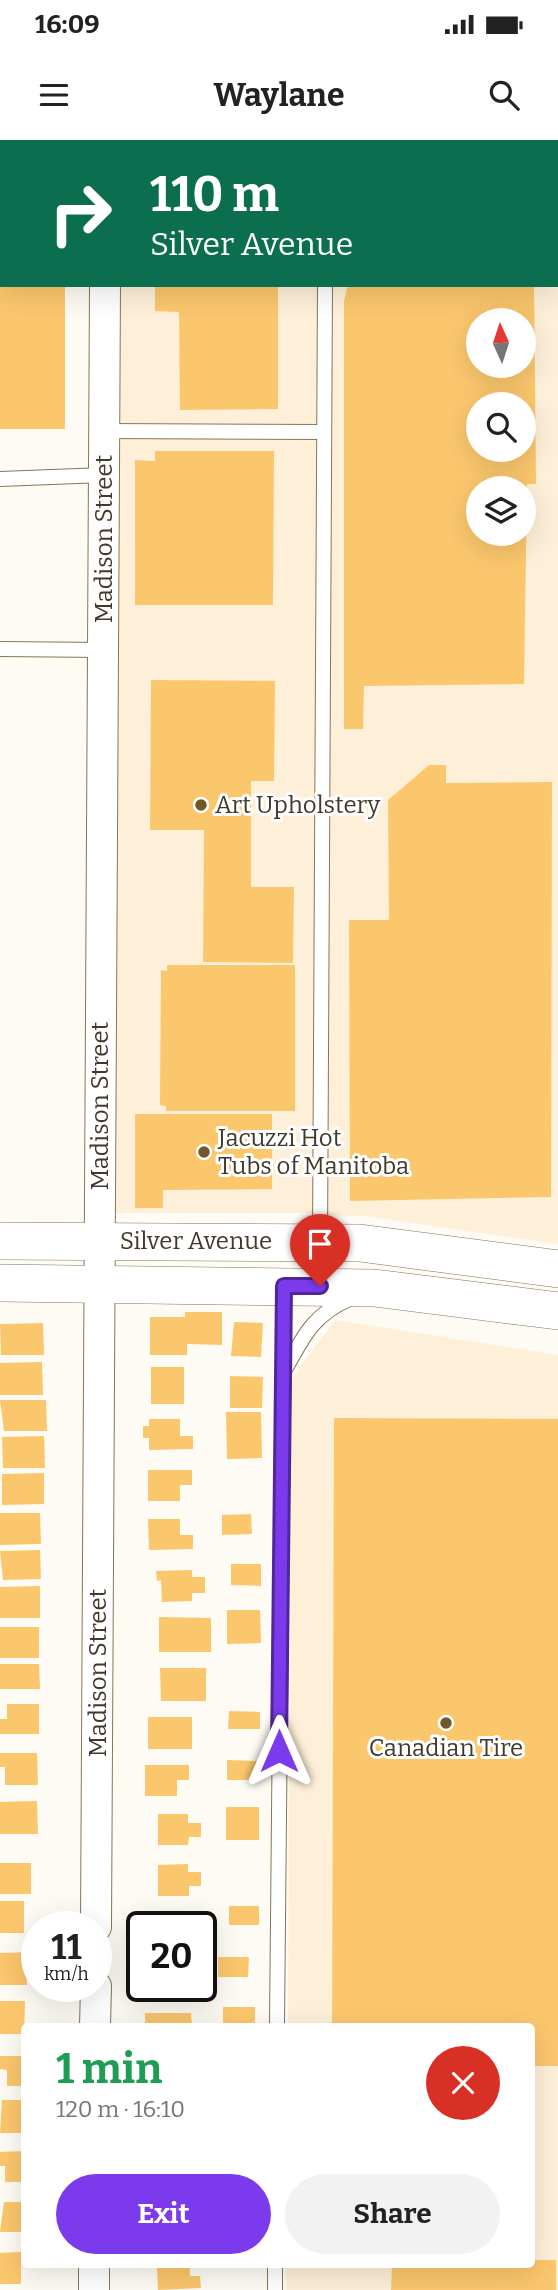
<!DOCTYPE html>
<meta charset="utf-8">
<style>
:root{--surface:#fff;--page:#f2f2f2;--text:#222;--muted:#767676;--accent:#7c3aed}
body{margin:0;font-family:Bitter,serif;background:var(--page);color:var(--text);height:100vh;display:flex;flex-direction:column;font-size:26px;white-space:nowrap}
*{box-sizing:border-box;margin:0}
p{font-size:23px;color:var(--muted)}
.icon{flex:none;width:38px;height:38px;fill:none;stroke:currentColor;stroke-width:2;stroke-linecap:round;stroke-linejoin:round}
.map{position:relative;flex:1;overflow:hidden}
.drawer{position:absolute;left:21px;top:1883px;width:514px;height:245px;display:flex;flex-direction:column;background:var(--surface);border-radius:7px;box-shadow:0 7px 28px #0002}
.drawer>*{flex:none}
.banner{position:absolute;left:0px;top:0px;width:558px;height:147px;box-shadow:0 7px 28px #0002;background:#0b6e4f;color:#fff;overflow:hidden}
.needle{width:46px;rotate:357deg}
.controls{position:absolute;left:466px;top:168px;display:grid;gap:14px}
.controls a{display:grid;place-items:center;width:70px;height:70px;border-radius:50%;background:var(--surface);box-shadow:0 7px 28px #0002;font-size:35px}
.speed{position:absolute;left:21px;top:1771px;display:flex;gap:14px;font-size:35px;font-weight:700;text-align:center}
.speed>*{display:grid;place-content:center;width:91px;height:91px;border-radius:50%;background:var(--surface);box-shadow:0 7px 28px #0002;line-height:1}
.speed small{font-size:18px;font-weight:400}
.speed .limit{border:4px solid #111;border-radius:10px;background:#fff;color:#111}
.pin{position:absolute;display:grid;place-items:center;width:60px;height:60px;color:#fff;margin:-72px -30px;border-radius:50% 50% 50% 0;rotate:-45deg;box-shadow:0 0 7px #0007}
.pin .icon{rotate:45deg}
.me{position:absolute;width:77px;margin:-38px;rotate:0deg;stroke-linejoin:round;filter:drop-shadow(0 0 5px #0008)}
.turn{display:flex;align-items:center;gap:24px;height:147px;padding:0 35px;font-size:32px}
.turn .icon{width:91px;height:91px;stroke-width:2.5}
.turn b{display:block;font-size:49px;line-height:60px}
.round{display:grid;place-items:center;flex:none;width:74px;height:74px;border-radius:37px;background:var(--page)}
.overview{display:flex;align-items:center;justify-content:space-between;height:119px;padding:0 35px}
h1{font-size:42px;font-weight:700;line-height:52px;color:#1e9e55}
.cta{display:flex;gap:14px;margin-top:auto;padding:14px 35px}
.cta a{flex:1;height:80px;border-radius:42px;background:var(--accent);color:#fff;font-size:28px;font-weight:700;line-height:80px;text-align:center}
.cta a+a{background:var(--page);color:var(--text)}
.status{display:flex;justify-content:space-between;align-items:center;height:49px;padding:0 35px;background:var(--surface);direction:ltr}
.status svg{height:19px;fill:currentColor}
header{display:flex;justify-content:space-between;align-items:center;height:91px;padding:0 35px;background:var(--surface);font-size:32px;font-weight:700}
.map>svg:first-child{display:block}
.built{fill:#fef0d8;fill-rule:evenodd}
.building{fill:#fbc76d;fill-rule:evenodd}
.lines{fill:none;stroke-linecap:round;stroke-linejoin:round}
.service-casing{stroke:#877558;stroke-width:16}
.minor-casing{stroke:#877558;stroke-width:32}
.tertiary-casing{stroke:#877558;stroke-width:38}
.service{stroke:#fff;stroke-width:14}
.minor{stroke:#fff;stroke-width:30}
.tertiary{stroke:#fff;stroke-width:37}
.route-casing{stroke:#51269a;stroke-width:18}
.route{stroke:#7c3aed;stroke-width:12}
.poi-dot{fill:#715729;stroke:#fff;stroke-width:2.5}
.labels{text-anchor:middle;stroke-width:6;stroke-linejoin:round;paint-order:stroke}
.street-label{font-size:24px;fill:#41392c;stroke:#fff}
.poi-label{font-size:24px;fill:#41392c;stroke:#fff;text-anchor:start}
</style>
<div class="status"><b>16:09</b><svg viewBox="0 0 49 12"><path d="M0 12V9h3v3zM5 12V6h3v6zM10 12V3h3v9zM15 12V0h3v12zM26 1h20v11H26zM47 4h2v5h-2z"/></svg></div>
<header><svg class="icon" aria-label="menu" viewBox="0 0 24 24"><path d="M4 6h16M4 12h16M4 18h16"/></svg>Waylane<svg class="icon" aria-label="search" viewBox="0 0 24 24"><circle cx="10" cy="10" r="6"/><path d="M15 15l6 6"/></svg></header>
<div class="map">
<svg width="558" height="2150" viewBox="0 0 558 2150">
<rect width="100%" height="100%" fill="#fefaf4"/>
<g class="built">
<path d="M118,0H322L118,2Z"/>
<path d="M329,0H558V1104L364,1076L323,1075L328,145H556V2ZM478,180H523V226H478ZM478,264H523V310H478ZM478,348H523V394H478Z"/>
<path d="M116,145H321L315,1073H104Z"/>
<path d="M335,1180L558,1215V2150H286V2125L532,2124V1886H288L291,1240Z"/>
</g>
<g class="building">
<rect x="0" y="145" width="65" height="144"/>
<path d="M155,145H278V269L180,270L179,172L155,171Z"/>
<path d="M348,145H534L536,344H527L524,544L364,546L363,589H344V161ZM478,180H523V226H478ZM478,264H523V310H478ZM478,348H523V394H478Z"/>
<path d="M155,311H274L273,465H135V320L155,321Z"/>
<path d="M151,540L275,541L274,641H251V747H294L293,823L203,822L204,690H150Z"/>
<path d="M429,625H446V643L552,642L551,1057L350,1061L349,780H389L388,660Z"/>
<path d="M167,825H295V971H166V966L160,965L161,830L167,831Z"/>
<path d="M135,974H272V1049L163,1050V1068H135Z"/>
<path d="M185,1172H222V1205L187,1204V1215H150V1177H185Z"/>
<path d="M234,1182L263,1183L261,1217L231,1216Z"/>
<path d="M43,1183L44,1215H1L0,1184Z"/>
<path d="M42,1222L43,1255H0V1223Z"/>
<rect x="151" y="1227" width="33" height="37"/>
<path d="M230,1236L263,1237L262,1268H230Z"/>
<path d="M0,1260H46L47,1291H4Z"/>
<path d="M226,1272H261L262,1318L227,1319Z"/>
<path d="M334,1278L558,1279V1926H532V1886H332Z"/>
<path d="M149,1279H180V1296H193V1309L149,1310V1298H143V1286H149Z"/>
<path d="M44,1296L45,1328H3L2,1297Z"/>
<path d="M148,1330H192V1345H180V1361H148Z"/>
<path d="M44,1333V1364L2,1365V1334Z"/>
<path d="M0,1373H40L41,1404L0,1405Z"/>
<path d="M251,1374L252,1394L222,1395V1375Z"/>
<path d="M148,1379H180V1395H193V1409L149,1410Z"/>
<path d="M40,1410L41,1439L3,1440L0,1411Z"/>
<path d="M231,1424H261V1446L231,1445Z"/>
<path d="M192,1430V1437H205V1453H192V1461L162,1462L161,1440L157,1441L156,1431Z"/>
<path d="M40,1446V1478H0V1447Z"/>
<path d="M227,1470H260L261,1503L227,1504Z"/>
<path d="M159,1477L211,1478V1512H159Z"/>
<rect x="0" y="1487" width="39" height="31"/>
<path d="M0,1524H39L40,1549H0Z"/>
<path d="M160,1528H206V1561H161Z"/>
<path d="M7,1564H39V1594H0V1579H7Z"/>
<path d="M229,1571L260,1572V1589H228Z"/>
<rect x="148" y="1577" width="44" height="32"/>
<path d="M0,1613H37L38,1645H5V1627H0Z"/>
<path d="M227,1620L259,1621L258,1640H227Z"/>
<path d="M145,1625H189V1640H177V1656H145Z"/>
<path d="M37,1661L38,1694H0V1662Z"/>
<rect x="226" y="1667" width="33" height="33"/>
<path d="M158,1674H188V1683H201V1697H189L188,1705H158Z"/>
<rect x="0" y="1723" width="31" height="31"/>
<path d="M188,1724V1732H201V1746H189V1756H158V1725Z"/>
<rect x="0" y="1761" width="24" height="32"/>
<rect x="229" y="1766" width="30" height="19"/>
<path d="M158,1774H188L187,1782L200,1781V1787H158Z"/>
<path d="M33,1812L34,1825H26L27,1845H0V1813Z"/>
<path d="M218,1817H249L248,1837H218Z"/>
<path d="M158,1846H188V1857L158,1856Z"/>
<path d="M0,1861H25L24,1894H0Z"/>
<rect x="223" y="1867" width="32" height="19"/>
<path d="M145,1873H191L192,1886H145Z"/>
<path d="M0,1916H24V1946H7V1930L0,1929Z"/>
<path d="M2,1960H24V1993H0Z"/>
<path d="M24,2011V2042H5V2026H0V2012Z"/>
<path d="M4,2062H24V2092H0Z"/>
<path d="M21,2112V2144H0V2113Z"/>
<path d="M532,2120H556V2150H391L392,2124H532Z"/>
<path d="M157,2128H190V2136H200L201,2148L158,2150Z"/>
</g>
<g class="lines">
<defs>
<g id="service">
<path d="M326,2V0"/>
<path d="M105,291L324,292"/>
<path d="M0,339L104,335"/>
<path d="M0,509L103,510"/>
<path d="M320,1102L325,145"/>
<path d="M283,1233C303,1198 311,1176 349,1159"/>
<path d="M277,1886L284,1147"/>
<path d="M275,2150V2124"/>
</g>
<g id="minor">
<path d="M106,2V0"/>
<path d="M96,1787L105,145"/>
<path d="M95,1886L96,1846"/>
<path d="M94,2150V2124"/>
</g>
<g id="tertiary">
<path d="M0,1101L360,1103L558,1129"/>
<path d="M0,1143L374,1148L558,1171"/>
</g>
</defs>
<use href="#service" class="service-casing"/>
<use href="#minor" class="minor-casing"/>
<use href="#tertiary" class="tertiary-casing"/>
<use href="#service" class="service"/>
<use href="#minor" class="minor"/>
<use href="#tertiary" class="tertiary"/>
</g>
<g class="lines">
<defs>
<path id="route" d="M279,1611L284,1146H320"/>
</defs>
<use href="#route" class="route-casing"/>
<use href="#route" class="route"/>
</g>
<g class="poi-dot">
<circle cx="201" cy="665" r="7"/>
<circle cx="204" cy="1012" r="7"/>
<circle cx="446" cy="1583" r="7"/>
</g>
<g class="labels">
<g class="street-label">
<text transform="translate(104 399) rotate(-90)" y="8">Madison Street</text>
<text transform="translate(100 966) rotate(-90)" y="8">Madison Street</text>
<text x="196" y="1109">Silver Avenue</text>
<text transform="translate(98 1533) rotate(-90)" y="8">Madison Street</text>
</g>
<g class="poi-label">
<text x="215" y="673">Art Upholstery</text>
<text x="218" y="1006">Jacuzzi Hot<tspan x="218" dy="28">Tubs of Manitoba</tspan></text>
<text x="446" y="1616" text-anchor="middle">Canadian Tire</text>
</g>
</g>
</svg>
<div class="controls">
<a><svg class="needle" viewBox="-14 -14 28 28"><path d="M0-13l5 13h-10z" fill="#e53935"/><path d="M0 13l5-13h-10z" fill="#767676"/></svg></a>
<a><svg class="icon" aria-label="search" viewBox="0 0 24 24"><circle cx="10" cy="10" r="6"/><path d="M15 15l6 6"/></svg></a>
<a><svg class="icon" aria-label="layers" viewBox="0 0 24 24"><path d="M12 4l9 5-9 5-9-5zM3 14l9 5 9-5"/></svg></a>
</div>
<div class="speed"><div>11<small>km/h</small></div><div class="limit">20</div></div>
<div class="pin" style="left:320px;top:1146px;background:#d93025"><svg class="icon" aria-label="arrive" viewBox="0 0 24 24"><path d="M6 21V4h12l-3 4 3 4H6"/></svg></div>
<svg class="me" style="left:279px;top:1611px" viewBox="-20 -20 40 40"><path d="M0-17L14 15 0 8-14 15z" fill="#7c3aed" stroke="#fff" stroke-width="4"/></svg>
<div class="banner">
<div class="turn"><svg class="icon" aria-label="right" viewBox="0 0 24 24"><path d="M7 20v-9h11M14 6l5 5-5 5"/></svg><div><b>110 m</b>Silver Avenue</div></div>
</div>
<section class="drawer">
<div class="overview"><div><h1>1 min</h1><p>120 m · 16:10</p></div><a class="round" style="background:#d93025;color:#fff"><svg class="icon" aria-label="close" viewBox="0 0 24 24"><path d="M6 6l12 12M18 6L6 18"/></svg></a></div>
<div class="cta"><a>Exit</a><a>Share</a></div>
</section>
</div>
